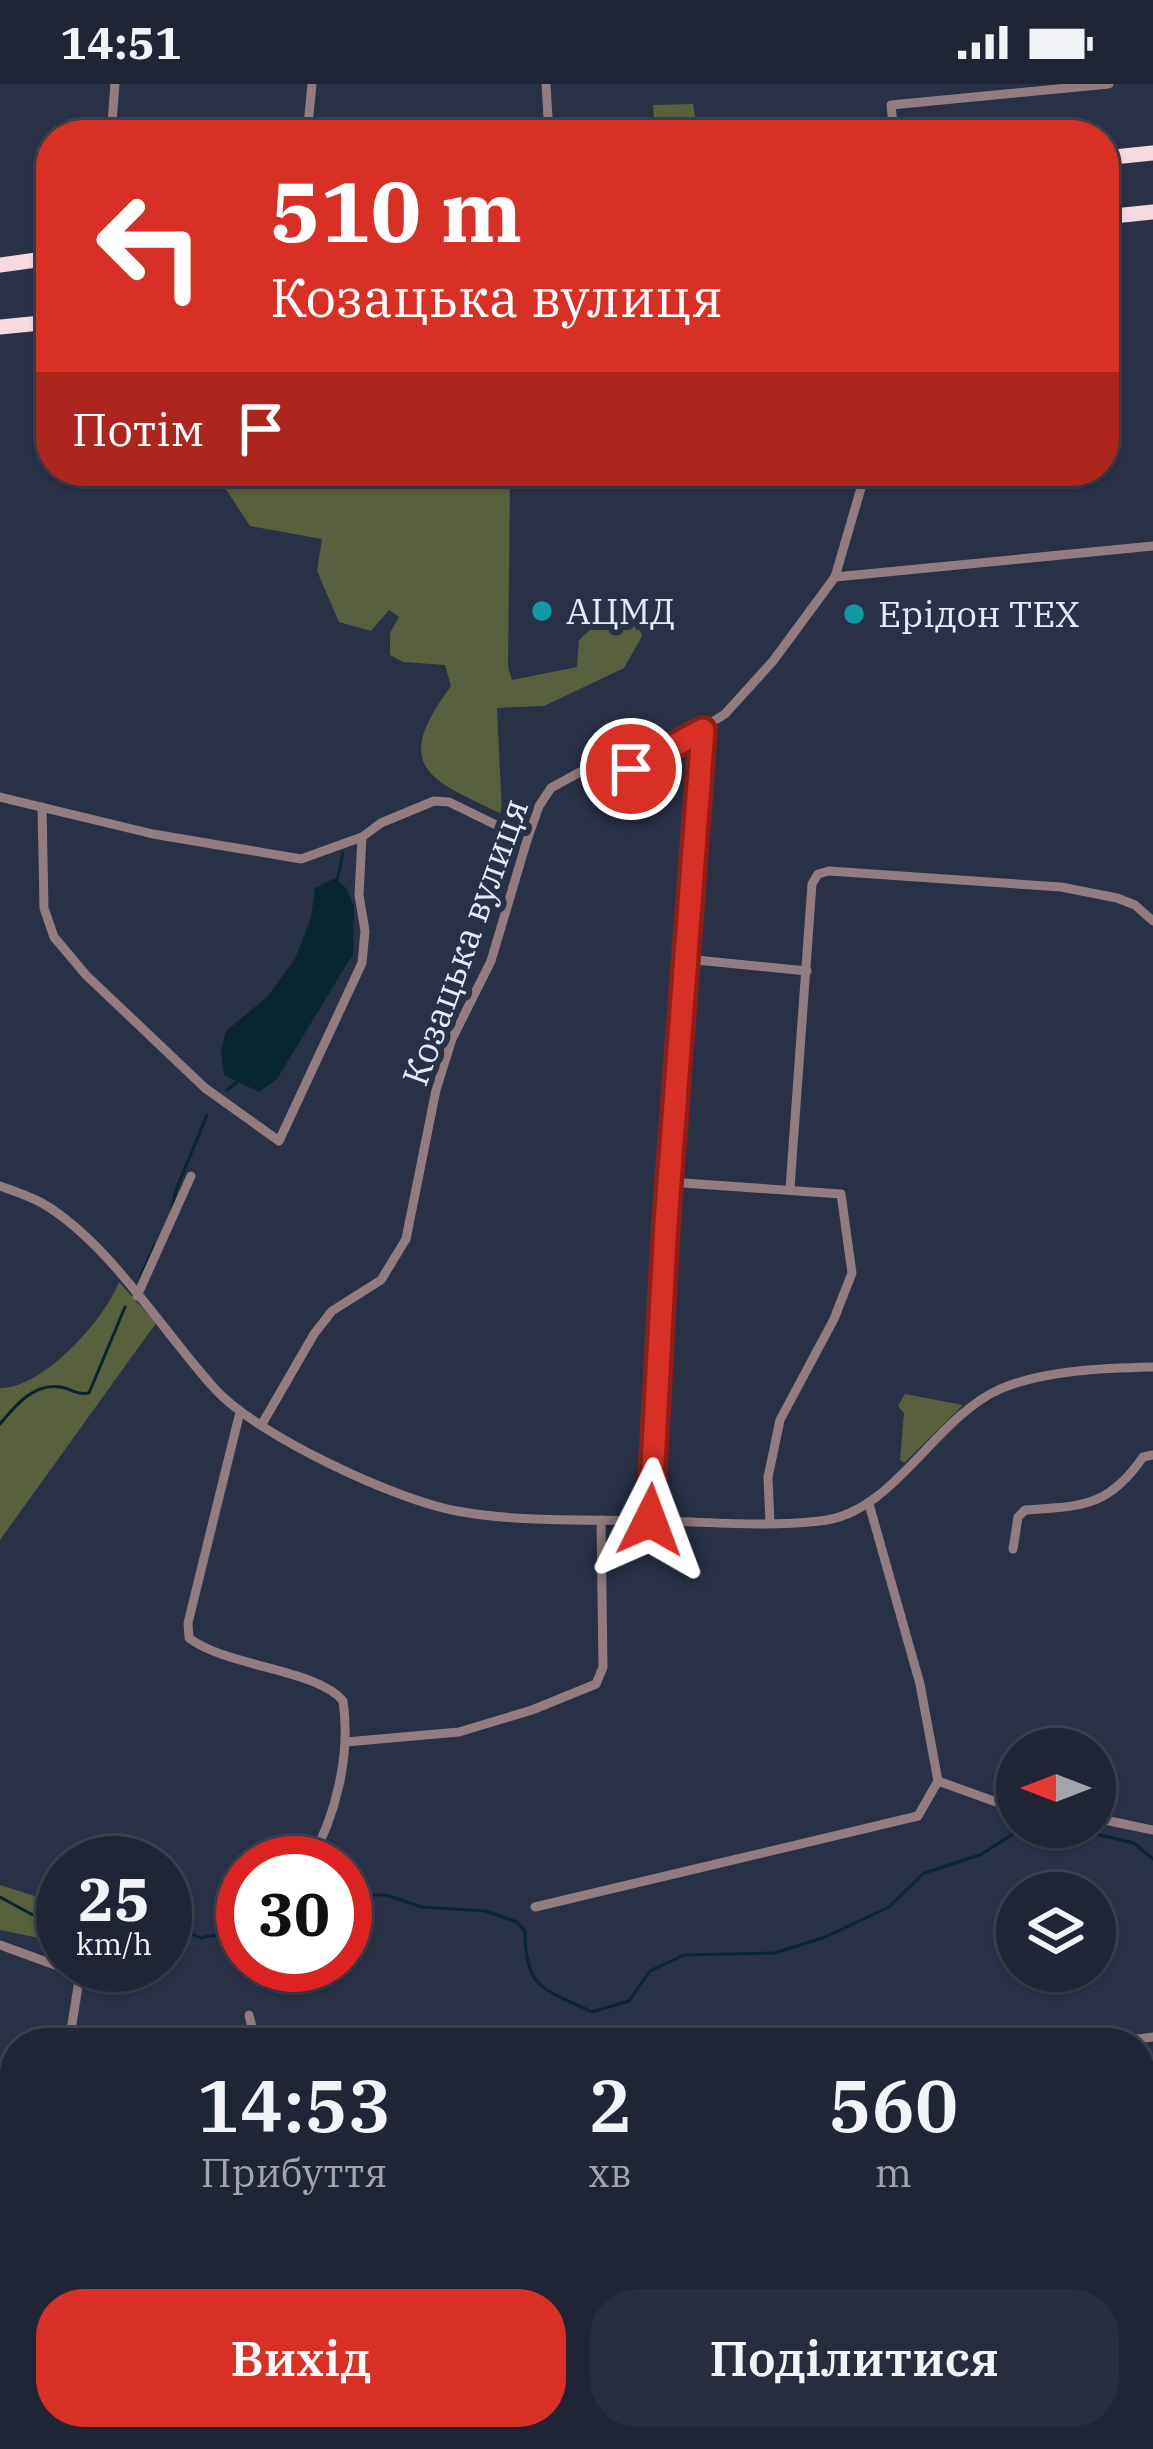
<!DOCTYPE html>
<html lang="uk">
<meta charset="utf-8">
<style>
:root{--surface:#1f2535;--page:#272d3d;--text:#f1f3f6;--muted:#a1a5ad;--line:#3c4250;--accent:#d93025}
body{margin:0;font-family:"IBM Plex Serif",serif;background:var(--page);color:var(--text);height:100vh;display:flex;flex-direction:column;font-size:45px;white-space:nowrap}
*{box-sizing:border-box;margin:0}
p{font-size:39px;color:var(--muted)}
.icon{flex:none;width:66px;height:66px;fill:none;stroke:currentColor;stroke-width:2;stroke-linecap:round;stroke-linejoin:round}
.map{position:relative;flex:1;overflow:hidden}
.drawer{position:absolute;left:0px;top:1944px;width:1155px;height:423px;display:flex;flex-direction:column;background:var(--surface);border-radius:48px 48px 0 0;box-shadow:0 3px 9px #0004,0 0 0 3px var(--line)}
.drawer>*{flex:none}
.top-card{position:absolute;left:36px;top:36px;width:1083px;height:366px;border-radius:48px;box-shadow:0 3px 9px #0004,0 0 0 3px var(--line);background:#d93025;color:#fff;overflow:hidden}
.needle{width:78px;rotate:270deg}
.buttons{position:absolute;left:996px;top:1644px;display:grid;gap:24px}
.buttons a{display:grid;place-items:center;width:120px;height:120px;border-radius:50%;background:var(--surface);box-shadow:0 3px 9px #0004,0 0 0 3px var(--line);font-size:60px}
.speed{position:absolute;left:36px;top:1752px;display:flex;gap:24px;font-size:60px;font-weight:700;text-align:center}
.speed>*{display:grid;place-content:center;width:156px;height:156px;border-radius:50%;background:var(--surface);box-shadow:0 3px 9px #0004,0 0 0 3px var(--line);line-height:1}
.speed small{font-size:30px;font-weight:400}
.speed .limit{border:18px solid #d22;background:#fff;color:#111}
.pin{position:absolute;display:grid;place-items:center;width:102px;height:102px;color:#fff;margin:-51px;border:6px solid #fff;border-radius:50%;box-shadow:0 3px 12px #0007}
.me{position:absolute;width:132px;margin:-66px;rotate:3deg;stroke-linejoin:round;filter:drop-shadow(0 0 9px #0008)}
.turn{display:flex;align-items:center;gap:42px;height:252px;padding:0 36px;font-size:54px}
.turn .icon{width:156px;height:156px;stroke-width:2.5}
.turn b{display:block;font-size:84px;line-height:102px}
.then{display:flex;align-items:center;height:114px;padding:0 36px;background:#0003;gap:24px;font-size:45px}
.eta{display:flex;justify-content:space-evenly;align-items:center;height:204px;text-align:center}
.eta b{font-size:72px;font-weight:600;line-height:84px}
.action{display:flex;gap:24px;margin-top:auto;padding:24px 36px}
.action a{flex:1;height:138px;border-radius:48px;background:var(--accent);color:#fff;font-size:48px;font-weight:600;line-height:138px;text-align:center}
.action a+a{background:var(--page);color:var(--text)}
.status{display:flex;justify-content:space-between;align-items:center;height:84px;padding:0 60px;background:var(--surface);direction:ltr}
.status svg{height:33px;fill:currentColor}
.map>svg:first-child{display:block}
.green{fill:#58603e}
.water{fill:#08262e}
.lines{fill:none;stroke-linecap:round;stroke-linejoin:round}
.stream{stroke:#08262e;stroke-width:3}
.minor{stroke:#927c7f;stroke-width:9}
.trunk{stroke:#f7dadf;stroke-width:15}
.route-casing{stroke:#8d1f18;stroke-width:30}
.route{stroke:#d93025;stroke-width:21}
.culture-dot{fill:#0f9aa8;stroke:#293147;stroke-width:4.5}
.labels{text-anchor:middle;stroke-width:12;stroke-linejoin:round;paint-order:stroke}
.poi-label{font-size:36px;fill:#e4eaf8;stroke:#293147;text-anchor:start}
.street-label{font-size:36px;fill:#e4eaf8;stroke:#293147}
</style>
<div class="status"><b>14:51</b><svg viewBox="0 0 49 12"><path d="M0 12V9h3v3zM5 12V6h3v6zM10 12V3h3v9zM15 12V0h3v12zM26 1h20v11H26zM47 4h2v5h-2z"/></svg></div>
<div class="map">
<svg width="1153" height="2365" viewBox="0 0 1153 2365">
<rect width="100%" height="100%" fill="#293147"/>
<g class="green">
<path d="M693,20L697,45L848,36L850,47L884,45V51H655L653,21Z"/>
<path d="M214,387H510L508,583L512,596L577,583L579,556L627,512L642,552L624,584L544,622L497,624L502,730C428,695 391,683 451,602L445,581L403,578L390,571V549L399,533L389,526L371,547L339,538L317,487L322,455L250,442Z"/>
<path d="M119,1198L156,1239L0,1456V1304C43,1305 105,1235 119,1198Z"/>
<path d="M905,1310L963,1321L904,1379L900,1376L904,1329L898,1322Z"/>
<path d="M0,1801L63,1821V1859L0,1846Z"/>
</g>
<path class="water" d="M335,794L346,804L354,822L353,870L277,995L259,1008L224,991L221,967L226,947L267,913L295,875L311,834L315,804Z"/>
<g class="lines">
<g class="stream">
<path d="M337,797L343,769"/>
<path d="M227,1006L238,997"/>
<path d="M172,1125L176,1106L207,1031"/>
<path d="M140,1194L155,1160"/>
<path d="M0,1340C15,1322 33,1299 60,1303C73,1305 75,1311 89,1309L125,1223"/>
<path d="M1067,1743L1134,1759L1153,1775"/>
<path d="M345,1811H386L422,1823L485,1827L517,1838L525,1847C525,1906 543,1904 592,1928L629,1917L650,1887L684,1871L775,1869L825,1853L889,1823L924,1789L980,1771L1018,1747L1042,1743"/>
<path d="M0,1813L31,1830L63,1838"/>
<path d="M165,1852L185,1847L201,1854C217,1849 229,1854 243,1847"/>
</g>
<g class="minor">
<path d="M546,0L549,51"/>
<path d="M111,51L115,0"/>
<path d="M307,51L312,0"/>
<path d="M894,51L891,21L1109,0"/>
<path d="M835,493L866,387"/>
<path d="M0,713L153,750L301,775L362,753L381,739L434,717L449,718L527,756"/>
<path d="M42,723L44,824L54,853L86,891L205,1004L279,1057L362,879L365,847L359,811L362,753"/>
<path d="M686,875L807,887"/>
<path d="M669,1098L841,1110L852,1189L834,1235L780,1336L768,1393L770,1439"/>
<path d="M0,1102C14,1107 29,1112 42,1119C109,1158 163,1248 215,1305C257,1351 395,1416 457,1427C522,1439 591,1435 656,1437C711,1438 766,1443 820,1437C894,1430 933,1335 1000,1305C1045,1286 1105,1284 1153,1283"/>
<path d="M790,1104L812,800L818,790L829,787L1061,803L1117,814L1135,821L1153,837"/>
<path d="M137,1212L191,1092"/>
<path d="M240,1328L188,1539L189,1554C227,1583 317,1585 343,1617C351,1670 336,1733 309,1779"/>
<path d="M262,1340L314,1250L332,1227L381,1196L406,1155L436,1006L452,955L491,877L527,756L539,722L551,704L580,688L643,680L725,630L773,577L835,493L1153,462"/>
<path d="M650,1437L663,1181L703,646"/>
<path d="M1013,1465L1018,1433L1025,1426C1081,1422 1108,1424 1143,1373L1153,1371"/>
<path d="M346,1658L459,1648L532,1626L596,1600L603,1583L601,1436"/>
<path d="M938,1697L999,1719L1017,1720"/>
<path d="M1095,1734L1153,1746"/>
<path d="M535,1823L918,1732L938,1697L920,1600L869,1420"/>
<path d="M0,1861L80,1890L69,1959"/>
<path d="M249,1931L256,1959"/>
<path d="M807,1959L812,1956"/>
<path d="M1108,1959L1153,1953"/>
<path d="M0,1983L15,1982"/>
<path d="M1140,2136L1153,2133"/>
<path d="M0,2160L12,2158L15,2170"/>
<path d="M59,2352L62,2365"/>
<path d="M209,2352L212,2365"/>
<path d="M480,2352L498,2365"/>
<path d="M871,2352L872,2365"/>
<path d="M312,2365L327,2352"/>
<path d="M591,2365L604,2352"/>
</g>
<g class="trunk">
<path d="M1104,74L1153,69"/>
<path d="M1104,133L1153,128"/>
<path d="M0,181L51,174"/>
<path d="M0,243L51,238"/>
</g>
</g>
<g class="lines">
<defs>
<path id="route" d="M631,685L703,646L666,1139L650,1436"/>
</defs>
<use href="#route" class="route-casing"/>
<use href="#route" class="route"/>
</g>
<g class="culture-dot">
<circle cx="542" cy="527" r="12"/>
<circle cx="854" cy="530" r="12"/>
</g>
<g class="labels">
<g class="poi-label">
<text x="566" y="540">АЦМД</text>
<text x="878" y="543">Ерідон ТЕХ</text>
</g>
<g class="street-label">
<text transform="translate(465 858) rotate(-70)" y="13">Козацька вулиця</text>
</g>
</g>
</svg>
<div class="buttons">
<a><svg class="needle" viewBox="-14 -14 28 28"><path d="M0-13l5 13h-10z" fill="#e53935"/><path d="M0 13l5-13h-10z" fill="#a1a5ad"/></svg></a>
<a><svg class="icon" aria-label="layers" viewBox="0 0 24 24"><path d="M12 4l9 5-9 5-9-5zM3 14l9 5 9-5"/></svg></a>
</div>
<div class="speed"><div>25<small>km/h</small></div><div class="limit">30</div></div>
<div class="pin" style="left:631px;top:685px;background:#d93025"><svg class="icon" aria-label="arrive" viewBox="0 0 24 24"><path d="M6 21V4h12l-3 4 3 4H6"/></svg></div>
<svg class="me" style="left:650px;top:1436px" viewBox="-20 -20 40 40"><path d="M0-17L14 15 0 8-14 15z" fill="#d93025" stroke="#fff" stroke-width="4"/></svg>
<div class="top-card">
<div class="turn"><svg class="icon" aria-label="left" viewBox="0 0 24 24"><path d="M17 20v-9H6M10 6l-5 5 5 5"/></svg><div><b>510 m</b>Козацька вулиця</div></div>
<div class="then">Потім<svg class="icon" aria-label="arrive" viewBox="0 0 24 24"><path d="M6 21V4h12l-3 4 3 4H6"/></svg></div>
</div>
<section class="drawer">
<div class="eta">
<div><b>14:53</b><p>Прибуття</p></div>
<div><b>2</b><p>хв</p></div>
<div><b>560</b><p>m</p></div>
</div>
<div class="action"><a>Вихід</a><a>Поділитися</a></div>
</section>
</div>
